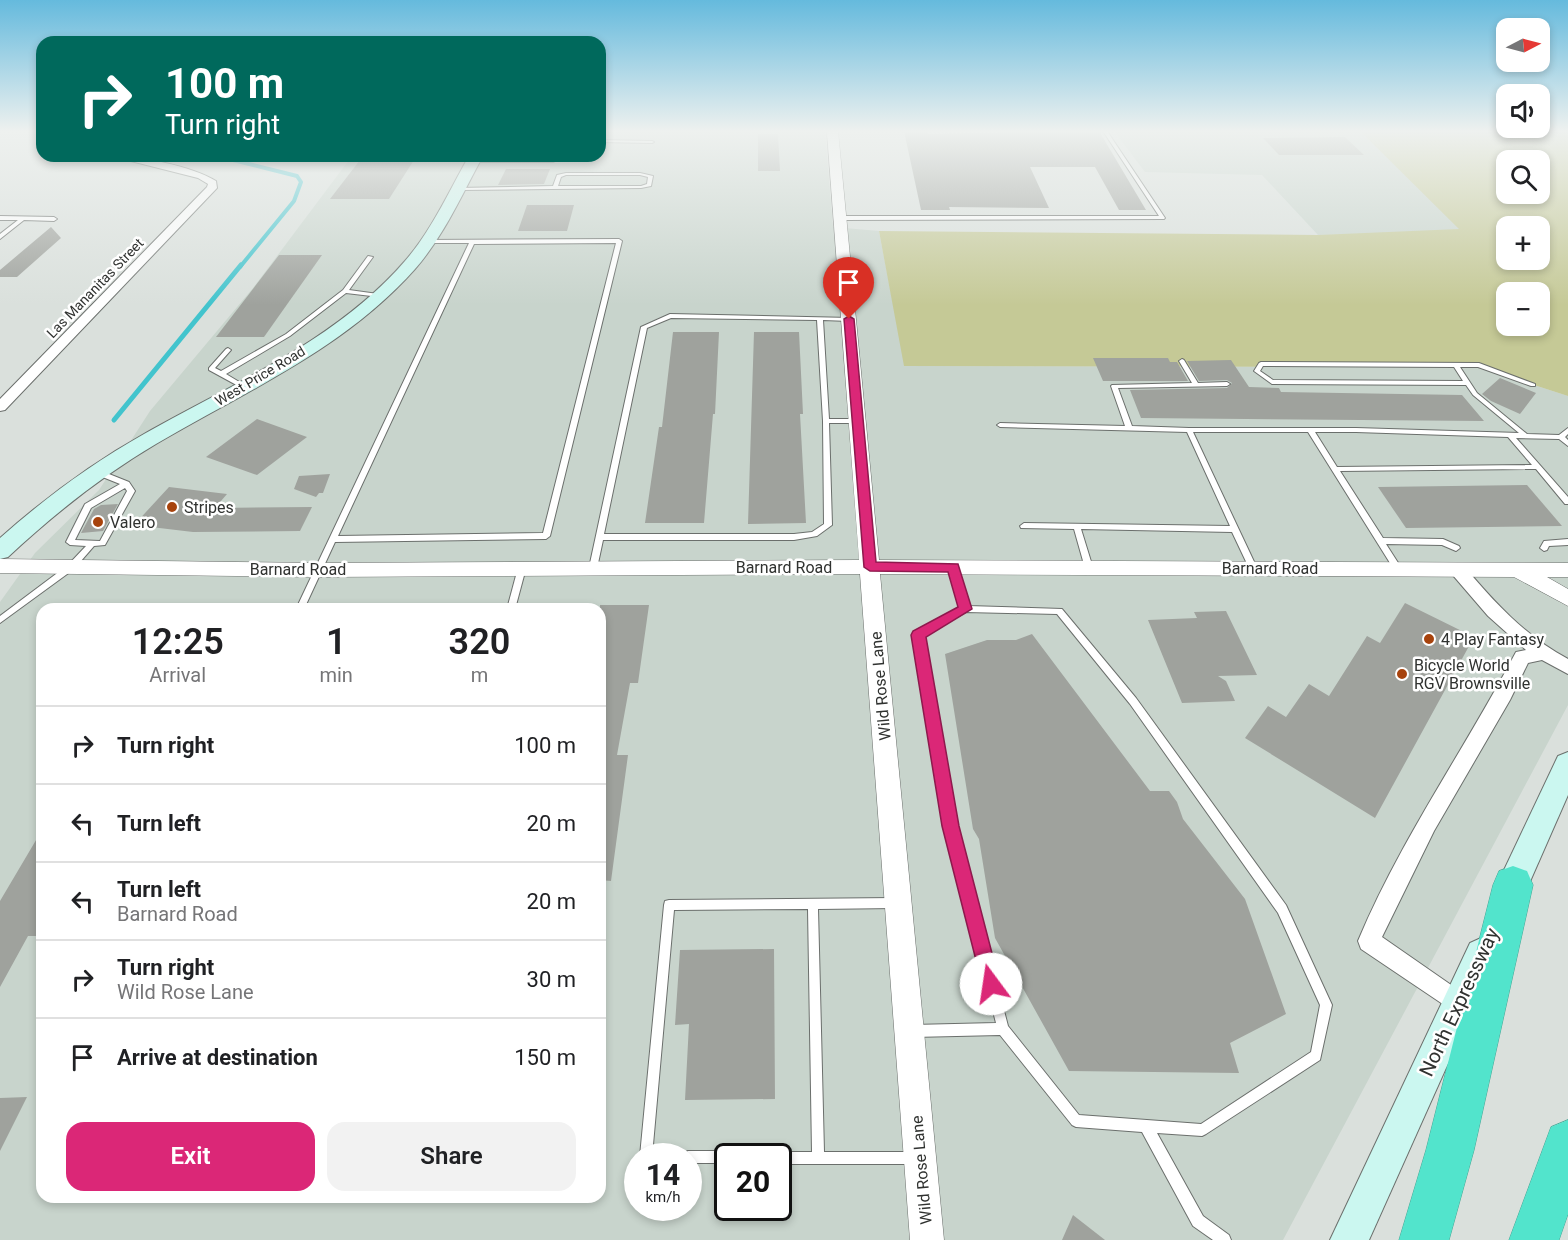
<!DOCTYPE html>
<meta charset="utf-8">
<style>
:root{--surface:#fff;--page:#f2f2f2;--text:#202124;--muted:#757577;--line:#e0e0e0;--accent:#db2777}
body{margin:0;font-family:Roboto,sans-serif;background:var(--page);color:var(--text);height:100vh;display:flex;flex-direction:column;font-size:22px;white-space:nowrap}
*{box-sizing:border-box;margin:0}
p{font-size:20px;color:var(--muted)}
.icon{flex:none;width:33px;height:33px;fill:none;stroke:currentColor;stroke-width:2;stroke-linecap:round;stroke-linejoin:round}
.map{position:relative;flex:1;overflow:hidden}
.sheet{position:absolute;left:36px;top:603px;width:570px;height:600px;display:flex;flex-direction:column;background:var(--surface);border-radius:18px;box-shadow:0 3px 9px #0003}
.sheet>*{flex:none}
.hud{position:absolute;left:36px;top:36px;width:570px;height:126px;border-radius:18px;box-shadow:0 3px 9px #0003;background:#00695c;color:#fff;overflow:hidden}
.needle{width:39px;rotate:84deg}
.buttons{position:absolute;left:1496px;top:18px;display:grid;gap:12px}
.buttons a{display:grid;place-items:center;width:54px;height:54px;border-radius:12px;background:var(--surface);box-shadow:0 3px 9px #0003;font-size:30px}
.speed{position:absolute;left:624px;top:1143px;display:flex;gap:12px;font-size:30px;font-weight:700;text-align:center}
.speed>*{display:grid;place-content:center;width:78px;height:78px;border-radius:50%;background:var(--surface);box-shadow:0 3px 9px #0003;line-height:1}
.speed small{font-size:15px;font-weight:400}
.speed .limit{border:3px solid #111;border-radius:9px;background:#fff;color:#111}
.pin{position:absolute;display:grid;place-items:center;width:51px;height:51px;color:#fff;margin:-62px -26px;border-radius:50% 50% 50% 0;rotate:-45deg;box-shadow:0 0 6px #0007}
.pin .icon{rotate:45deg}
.me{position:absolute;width:66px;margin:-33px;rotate:346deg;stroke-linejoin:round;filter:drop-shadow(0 0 4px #0008)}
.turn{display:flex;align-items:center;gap:21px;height:126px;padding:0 30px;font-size:27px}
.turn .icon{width:78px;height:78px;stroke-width:2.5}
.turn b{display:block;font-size:42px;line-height:51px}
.eta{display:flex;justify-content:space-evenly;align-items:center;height:102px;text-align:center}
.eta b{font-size:36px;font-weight:600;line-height:42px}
.button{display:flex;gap:12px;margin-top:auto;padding:12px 30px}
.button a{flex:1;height:69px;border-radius:18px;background:var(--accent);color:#fff;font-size:24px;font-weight:600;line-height:69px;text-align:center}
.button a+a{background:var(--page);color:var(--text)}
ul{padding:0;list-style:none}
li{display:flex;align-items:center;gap:18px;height:78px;padding:0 30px;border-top:2px solid var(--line)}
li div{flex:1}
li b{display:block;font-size:22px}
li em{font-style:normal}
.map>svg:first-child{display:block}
.built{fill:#c8d4cc;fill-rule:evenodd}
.green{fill:#c5c996;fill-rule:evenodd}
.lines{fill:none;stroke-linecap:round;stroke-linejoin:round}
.stream-far1{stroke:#42c4cd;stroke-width:4}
.stream{stroke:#42c4cd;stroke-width:5}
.building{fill:#9fa29d}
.service-casing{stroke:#6b6f6c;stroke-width:2}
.minor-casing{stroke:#6b6f6c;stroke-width:2}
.tertiary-casing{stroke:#6b6f6c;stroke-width:1}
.secondary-casing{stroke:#6b6f6c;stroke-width:2}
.motorway-casing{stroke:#46a695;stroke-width:1}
.service{fill:#fff;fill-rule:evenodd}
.minor{fill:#fff;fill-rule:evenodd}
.tertiary{fill:#fff;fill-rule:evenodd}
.secondary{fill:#cbf7f0;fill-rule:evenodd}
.motorway{fill:#52e4cc;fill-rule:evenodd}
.route{fill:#db2777;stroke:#8e194d;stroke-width:1.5}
.poi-dot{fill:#a7430d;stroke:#fff;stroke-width:2}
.labels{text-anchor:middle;stroke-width:5;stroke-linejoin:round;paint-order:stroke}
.far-street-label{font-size:14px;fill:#303230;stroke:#fff}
.poi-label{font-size:16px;fill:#303230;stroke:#fff;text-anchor:start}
.street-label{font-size:16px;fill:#303230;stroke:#fff}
.near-street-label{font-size:20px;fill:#303230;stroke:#fff}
</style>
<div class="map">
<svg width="1568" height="1240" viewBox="0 0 1568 1240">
<rect width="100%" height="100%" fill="#dae0dc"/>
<g class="built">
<path d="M600,131H825L833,227L879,231L905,366L1479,367L1568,396V705L1283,1240H0V602L35,553L99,490L150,411L253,288L352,156H600ZM42,609H600V1197H42ZM638,1156H688V1208H638ZM728,1156H778V1208H728Z"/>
<path d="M1114,131H1360L1465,233L1318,235L1262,175L1145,172Z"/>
</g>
<path class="green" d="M1360,131H1568V396L1479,367L904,366L879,231L1318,235L1459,229ZM1506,160H1539V194H1506ZM1506,226H1539V260H1506ZM1506,292H1539V326H1506Z"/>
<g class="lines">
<path class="stream-far1" d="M217,156L297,176L301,182L294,201L240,267"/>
<path class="stream" d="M114,420L241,265"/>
</g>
<g class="building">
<path d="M904,131H927L928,134L1099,131L1146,210H1119L1095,167H1030L1049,208L949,207L950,210H921Z"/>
<path d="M758,134H778L780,171H758Z"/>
<path d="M1345,137L1364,155H1279L1263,138Z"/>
<path d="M360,160H414L389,199H330Z"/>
<path d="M506,169H550L544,184L498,185Z"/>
<path d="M527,205H574L567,231H518Z"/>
<path d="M51,227L61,238L17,277H0V270Z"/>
<path d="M279,255H322L264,337H216Z"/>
<path d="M673,332H719L715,414H713L704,523H645L659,427H662Z"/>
<path d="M754,332H799L803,414H800L806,523L748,524Z"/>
<path d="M1093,358H1168L1170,362H1177L1188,381H1103Z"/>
<path d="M1231,360L1249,387L1279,388L1281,392L1462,395L1484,421L1141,418L1130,390L1227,388L1232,383L1227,380L1199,381L1187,361Z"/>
<path d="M1500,378L1536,393L1520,414L1491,401L1482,394Z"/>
<path d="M257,419L307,437L257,475L206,457Z"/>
<path d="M330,474L323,493H319L316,497L294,489L299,476Z"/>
<path d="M1527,485L1562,526L1406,528L1378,487Z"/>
<path d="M169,487L227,494L215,508L312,507L300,531L193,532L134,525Z"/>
<path d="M118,504L103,531L81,533L94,509L101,505Z"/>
<path d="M1405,603L1474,637L1375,818L1245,738L1268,706L1286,717L1309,684L1329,696L1367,636L1380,643Z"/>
<path d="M600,605H649L638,683H630L617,755H628L611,881L600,880Z"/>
<path d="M1226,611L1257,675L1218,676L1226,681L1235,701L1182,703L1148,620L1197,618L1194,612Z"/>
<path d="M1032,634L1150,791H1169L1177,802L1183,819L1245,899L1286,1014L1230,1043L1239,1073L1069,1071L995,938L979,839L973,829L945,654L987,640H1016Z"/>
<path d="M42,830V936H28L0,987V901Z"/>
<path d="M774,949L775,1099L685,1100L689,1024L675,1025L680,950Z"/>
<path d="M27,1097L0,1151V1098Z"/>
<path d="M1073,1215L1105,1240H1062Z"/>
</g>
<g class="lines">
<defs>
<g id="service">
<path d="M1103,131H1107L1165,218L1164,219L840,220L837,218L840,216H1159Z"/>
<path d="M600,140L652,141L654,142L652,143L600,142Z"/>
<path d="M473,160H553L555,161L553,162H471V161Z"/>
<path d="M566,173H640L653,176L651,186L641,188L458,190L456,189L458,188L553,186L557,175ZM566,175H640L648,177L647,184L641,186H558L561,177Z"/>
<path d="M0,216L54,217L57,219L54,221L24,220L0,239V234L18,220H0Z"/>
<path d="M425,240L619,239L622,241L550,536L546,539L335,542L304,609H296L469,243H427L424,241ZM616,243L543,533L338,536L474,244Z"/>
<path d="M368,256L373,257L349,290L378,294L380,295V297L346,293L290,336L226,374L246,386V388H242L209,370V368L226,349L228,348L231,350L215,368L221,371L286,334L343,290Z"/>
<path d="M670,314L851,318L852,319L849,321L823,320L829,419H857L860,421L857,423H829L832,525L817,536L794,540H603L597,568L596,570H590L589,568L641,327ZM671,318L817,320L823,421L824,524L812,532L794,534H604L647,328Z"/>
<path d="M1182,359L1184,360L1198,383L1227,382L1230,384L1227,386L1118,388L1132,426L1189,428H1356L1519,433L1473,395L1466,385L1272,384L1254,371L1259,363L1261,362L1479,363L1535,384V386H1531L1478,367H1460L1477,393L1527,434L1559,435L1568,428V434L1565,437L1568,440V446L1559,439L1516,438L1568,497V504H1565L1536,469L1340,471L1383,538L1443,539L1459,546L1460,548L1456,551L1442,545L1386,544L1402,569L1398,572L1395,571L1308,432H1193L1257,568L1256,570H1250L1232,532L1081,529L1093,568L1089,571L1085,568L1074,529L1021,528L1020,526L1024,523L1230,526L1187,432L1000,427L997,425L1000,423L1125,426L1111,386L1112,385L1192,383L1179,361ZM1263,366L1454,367L1463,381L1273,380L1260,371ZM1315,432H1356L1508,437L1532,465L1337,467Z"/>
<path d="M95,470H99L129,482L135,491L105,545L94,546L74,569L0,623V616L68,565L86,546L70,545L66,542L85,504L120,484L95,474L93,472ZM125,488L127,491L100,541L75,540L91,508Z"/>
<path d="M1568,539V545L1549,546L1547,550L1544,551L1540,548L1544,541Z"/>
<path d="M953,564L957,567L968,606L1062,609L1136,698L1286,905L1332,1005L1320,1060L1206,1134L1202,1136L1157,1133L1203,1216L1229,1235L1231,1240H1213L1193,1226L1142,1132L1076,1127L1072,1125L1000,1035L913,1037L909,1035L907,1031L909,1027L913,1025L996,1023L946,826L914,635L915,633L961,608L949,567ZM966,612L1057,614L1130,704L1278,913L1320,1005L1311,1052L1201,1124L1079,1115L1008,1026L956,826L922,636Z"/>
<path d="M522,565L526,568L515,609H507L518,568Z"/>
<path d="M895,898L899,899L900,903L899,907L895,908L818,909L824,1152H913L917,1154L919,1158L917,1162L913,1164H778V1156H772L774,1154L778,1152H812L808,909L674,910L652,1156H640L664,905L665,901L669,900Z"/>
<path d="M688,1151H728L732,1153L734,1156H728V1163H688V1156H682L684,1153Z"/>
</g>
<g id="minor">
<path d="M111,156C141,156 191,166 216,181L217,188L5,410L0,411V399L207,187L208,184L198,178Z"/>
<path d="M1457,563L1463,565C1493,601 1525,636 1568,659V674L1542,660L1528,663L1510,700L1434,831L1382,937L1467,996L1470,1004L1467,1012L1459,1015L1361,949L1358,941C1400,840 1465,749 1516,652L1526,650L1488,616L1451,573L1449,569L1451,565Z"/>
</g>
<path id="tertiary" d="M827,131H838L879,560L1568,563V577H1547L1568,589V606L1514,577L880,574L944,1240H910L860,574L318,577L0,573V559L318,563L859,560Z"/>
<g id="secondary">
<path d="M469,156H483C462,194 444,236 415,269C344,349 246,391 156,444C102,476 54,514 8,557L0,559V538C44,499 92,463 144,434C234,383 336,341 405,261C432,230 449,191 469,156Z"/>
<path d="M1568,752V795L1518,909L1507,913L1496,909L1492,898L1496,887L1558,756Z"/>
<path d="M1481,938L1492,943L1497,954L1369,1240H1330L1470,943Z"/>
</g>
<g id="motorway">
<path d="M1513,866L1527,871L1533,885L1474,1150L1449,1240H1399L1426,1150L1493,885L1499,871Z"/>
<path d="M1568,1120V1214L1559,1240H1509L1551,1127Z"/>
</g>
</defs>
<use href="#service" class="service-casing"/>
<use href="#minor" class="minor-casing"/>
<use href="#tertiary" class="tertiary-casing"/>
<use href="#secondary" class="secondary-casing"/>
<use href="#motorway" class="motorway-casing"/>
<use href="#service" class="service"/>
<use href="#minor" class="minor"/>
<use href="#tertiary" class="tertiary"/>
<use href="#secondary" class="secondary"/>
<use href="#motorway" class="motorway"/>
</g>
<linearGradient id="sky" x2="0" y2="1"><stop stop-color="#65badd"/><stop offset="0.43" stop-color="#eef1ef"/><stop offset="1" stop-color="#eef1ef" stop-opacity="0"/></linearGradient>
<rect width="1568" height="305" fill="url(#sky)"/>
<path class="route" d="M849,316L854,319L876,562L958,564L972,609L926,637L959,826L1000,984L998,991L991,993L985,991L982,984L942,826L911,635L913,631L958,607L948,572L870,571L864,567L844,319Z"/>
<g class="poi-dot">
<circle cx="172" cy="507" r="6"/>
<circle cx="98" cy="522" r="6"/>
<circle cx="1429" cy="639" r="6"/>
<circle cx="1402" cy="674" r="6"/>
</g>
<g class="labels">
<g class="far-street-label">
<text transform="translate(95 288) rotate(-46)" y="5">Las Mananitas Street</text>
<text transform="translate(260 376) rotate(-31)" y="5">West Price Road</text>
</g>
<g class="poi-label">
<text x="184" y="513">Stripes</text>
<text x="110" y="528">Valero</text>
<text x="1441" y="645">4 Play Fantasy</text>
<text x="1414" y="671">Bicycle World<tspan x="1414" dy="18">RGV Brownsville</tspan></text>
</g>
<g class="street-label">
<text x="784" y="573">Barnard Road</text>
<text x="1270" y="574">Barnard Road</text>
<text x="298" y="575">Barnard Road</text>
<text transform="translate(880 686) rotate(-95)" y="6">Wild Rose Lane</text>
<text transform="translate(921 1170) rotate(-95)" y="6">Wild Rose Lane</text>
</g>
<g class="near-street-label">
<text transform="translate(1459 1002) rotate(-65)" y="7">North Expressway</text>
</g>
</g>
</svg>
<div class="buttons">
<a><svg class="needle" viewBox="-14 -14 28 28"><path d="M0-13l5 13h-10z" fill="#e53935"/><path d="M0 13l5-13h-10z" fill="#757577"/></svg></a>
<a><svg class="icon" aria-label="sound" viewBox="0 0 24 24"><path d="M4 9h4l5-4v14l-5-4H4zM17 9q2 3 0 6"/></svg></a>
<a><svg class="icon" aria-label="search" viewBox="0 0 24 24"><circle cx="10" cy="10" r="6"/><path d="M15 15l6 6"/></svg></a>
<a>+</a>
<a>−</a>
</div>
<div class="speed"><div>14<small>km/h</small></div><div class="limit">20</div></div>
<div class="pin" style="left:849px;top:319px;background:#d93025"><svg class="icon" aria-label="arrive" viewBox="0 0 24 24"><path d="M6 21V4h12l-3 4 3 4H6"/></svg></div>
<svg class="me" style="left:991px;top:984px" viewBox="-20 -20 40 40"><circle r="19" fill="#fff"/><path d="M0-13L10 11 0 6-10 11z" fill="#db2777"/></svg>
<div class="hud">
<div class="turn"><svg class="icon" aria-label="right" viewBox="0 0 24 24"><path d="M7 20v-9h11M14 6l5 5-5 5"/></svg><div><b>100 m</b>Turn right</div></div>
</div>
<section class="sheet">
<div class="eta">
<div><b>12:25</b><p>Arrival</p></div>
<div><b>1</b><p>min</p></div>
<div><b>320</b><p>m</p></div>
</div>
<ul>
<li><svg class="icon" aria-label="right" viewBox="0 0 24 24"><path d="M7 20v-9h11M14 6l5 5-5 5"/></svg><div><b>Turn right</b></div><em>100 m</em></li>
<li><svg class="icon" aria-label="left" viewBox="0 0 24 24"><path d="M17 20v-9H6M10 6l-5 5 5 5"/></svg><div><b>Turn left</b></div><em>20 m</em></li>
<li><svg class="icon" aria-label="left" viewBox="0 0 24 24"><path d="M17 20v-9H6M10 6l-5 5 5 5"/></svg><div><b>Turn left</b><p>Barnard Road</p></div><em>20 m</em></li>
<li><svg class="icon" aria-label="right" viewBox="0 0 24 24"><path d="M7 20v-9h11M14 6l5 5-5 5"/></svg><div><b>Turn right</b><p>Wild Rose Lane</p></div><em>30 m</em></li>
<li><svg class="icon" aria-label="arrive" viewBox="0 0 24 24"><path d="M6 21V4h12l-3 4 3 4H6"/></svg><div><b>Arrive at destination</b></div><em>150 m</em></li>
</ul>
<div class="button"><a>Exit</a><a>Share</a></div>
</section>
</div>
